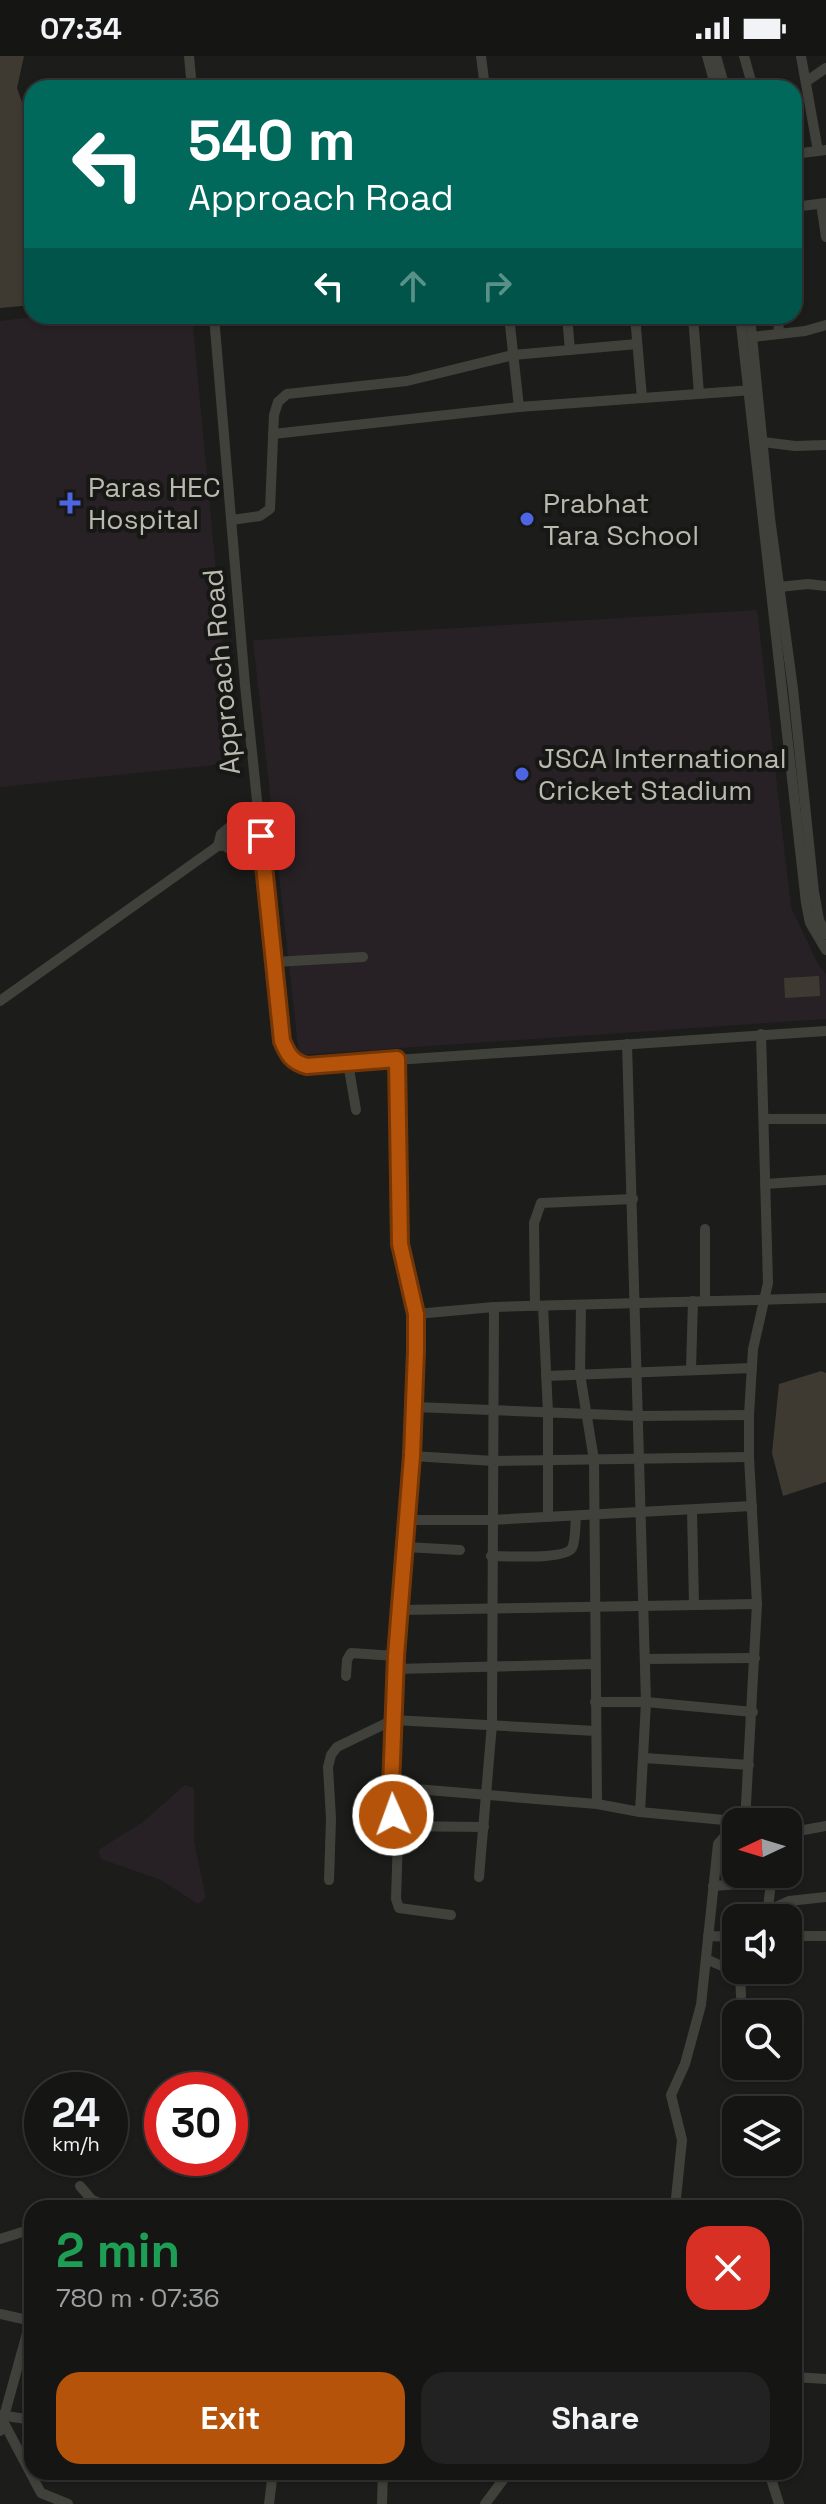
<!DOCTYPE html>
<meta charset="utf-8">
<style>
:root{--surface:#151514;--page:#222;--text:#f1f3f6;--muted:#9d9fa0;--line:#343434;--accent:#b45309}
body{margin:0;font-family:"Space Grotesk",sans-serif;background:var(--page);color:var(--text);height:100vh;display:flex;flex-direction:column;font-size:30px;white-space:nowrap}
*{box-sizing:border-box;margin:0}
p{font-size:26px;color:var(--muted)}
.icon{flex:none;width:44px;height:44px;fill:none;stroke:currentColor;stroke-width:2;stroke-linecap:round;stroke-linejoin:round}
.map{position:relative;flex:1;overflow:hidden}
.details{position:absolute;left:24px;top:2144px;width:778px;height:280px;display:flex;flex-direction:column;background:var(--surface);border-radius:24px;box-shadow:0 2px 6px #0004,0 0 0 2px var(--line)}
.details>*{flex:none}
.hud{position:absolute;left:24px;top:24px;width:778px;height:244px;border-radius:24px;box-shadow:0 2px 6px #0004,0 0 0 2px var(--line);background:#00695c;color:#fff;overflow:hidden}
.needle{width:52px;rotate:266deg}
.controls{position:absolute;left:722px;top:1752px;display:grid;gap:16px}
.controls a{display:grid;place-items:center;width:80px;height:80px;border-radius:16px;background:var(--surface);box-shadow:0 2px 6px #0004,0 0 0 2px var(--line);font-size:40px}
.speed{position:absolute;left:24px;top:2016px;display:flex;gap:16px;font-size:40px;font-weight:700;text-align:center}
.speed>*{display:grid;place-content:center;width:104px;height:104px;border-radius:50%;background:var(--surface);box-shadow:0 2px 6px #0004,0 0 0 2px var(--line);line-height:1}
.speed small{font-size:20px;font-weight:400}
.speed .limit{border:12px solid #d22;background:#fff;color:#111}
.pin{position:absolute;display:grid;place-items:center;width:68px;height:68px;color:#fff;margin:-34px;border-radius:16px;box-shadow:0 4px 12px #0006}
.me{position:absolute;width:88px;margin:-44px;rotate:358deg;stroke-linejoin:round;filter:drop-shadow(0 0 6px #0008)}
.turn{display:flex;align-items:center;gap:28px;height:168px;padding:0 32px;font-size:36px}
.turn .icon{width:104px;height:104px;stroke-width:2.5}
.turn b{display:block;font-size:56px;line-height:68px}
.lanes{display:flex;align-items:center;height:76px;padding:0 32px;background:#0003;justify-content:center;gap:40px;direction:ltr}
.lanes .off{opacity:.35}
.round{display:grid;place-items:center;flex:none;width:84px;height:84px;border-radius:24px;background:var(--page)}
.headline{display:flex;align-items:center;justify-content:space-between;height:136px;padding:0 32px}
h1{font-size:48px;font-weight:800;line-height:60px;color:#1e9e55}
.button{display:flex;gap:16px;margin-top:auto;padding:16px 32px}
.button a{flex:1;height:92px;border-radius:24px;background:var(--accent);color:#fff;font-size:32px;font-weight:800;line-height:92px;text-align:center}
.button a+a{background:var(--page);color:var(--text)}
.status{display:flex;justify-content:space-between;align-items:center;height:56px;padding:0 40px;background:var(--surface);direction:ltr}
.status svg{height:22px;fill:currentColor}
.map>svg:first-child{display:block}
.green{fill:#272125}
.water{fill:#3f3a31}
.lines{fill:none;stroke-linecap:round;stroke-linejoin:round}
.street{stroke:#41413c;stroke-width:10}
.route-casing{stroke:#753606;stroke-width:20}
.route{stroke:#b45309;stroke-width:14}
.poi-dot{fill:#4d65e2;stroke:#171715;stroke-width:3}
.labels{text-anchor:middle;stroke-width:8;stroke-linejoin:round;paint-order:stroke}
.poi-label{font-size:28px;fill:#bab9ae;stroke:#171715;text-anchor:start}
.street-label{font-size:28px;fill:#bab9ae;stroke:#171715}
</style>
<div class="status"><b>07:34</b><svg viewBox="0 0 49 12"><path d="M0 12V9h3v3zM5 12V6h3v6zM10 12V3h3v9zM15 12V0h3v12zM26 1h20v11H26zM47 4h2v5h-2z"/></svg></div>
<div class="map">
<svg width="826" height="2448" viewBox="0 0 826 2448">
<rect width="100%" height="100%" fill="#1c1c1a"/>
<g class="green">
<path d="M40,260H192L234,707L0,731V265Z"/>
<path d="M757,554L791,851L818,908L826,918V963L299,999L253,584Z"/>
<path d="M185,1729L194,1732V1785L206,1842L198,1848L161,1824L101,1803L98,1794L143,1766Z"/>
</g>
<g class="water">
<path d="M0,0H24L17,32L28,63L32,65V249L0,252Z"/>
<path d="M819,920L820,940L785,942L784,922Z"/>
<path d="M821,1315L826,1317V1426L783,1440L772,1397L779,1328Z"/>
</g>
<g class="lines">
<g class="street">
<path d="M189,0L192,32"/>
<path d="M481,0L485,32"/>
<path d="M707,0L716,32"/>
<path d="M716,0L725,32"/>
<path d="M744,0L753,32"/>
<path d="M801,0L818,95"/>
<path d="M807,25L826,12"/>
<path d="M794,98L826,94"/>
<path d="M821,148L826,181"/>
<path d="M794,151L826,147"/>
<path d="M214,260L245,629L282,985L295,1006L307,1010L826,975"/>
<path d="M509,260L519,351L753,334"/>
<path d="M567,260L570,294"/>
<path d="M635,260L642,342"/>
<path d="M693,260L699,338"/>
<path d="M740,260L806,847L810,867L826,894"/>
<path d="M750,260L770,462L793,633L814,836L819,864L826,878"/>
<path d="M778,260L779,278"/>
<path d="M752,281L805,275L826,269"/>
<path d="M273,378L519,351"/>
<path d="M763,386L795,390L826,389"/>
<path d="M232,464L260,460L270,453L274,359L278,346L287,338L407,325L513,299L637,288"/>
<path d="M779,531L808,528L826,530"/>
<path d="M223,789L231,794L262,796"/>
<path d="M218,790L221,778L250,754"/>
<path d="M221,790L261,780"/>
<path d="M274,906L363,901"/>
<path d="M0,945L215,792L258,756"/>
<path d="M627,988L646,1646L640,1756"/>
<path d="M397,1003L400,1188L416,1258L415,1351L398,1554L393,1664L391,1747L398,1781L396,1843L399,1852L451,1859"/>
<path d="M348,1007L356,1054"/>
<path d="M764,1063H826"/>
<path d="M765,1128L826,1124"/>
<path d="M705,1245V1173"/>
<path d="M581,1249L580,1318L594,1404L597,1748"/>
<path d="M535,1250L534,1167L541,1147L633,1143"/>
<path d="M543,1250L548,1357V1461"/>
<path d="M416,1258L494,1251L826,1242"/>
<path d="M691,1313L693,1245"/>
<path d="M546,1320L752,1312"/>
<path d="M415,1351L638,1360L749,1359"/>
<path d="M412,1400L494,1405L749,1401"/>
<path d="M692,1454L694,1549"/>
<path d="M407,1464H491L752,1450"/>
<path d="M405,1491L460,1494"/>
<path d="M491,1500C506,1500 565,1504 572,1492C576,1484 575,1469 576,1460"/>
<path d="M398,1554L757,1548"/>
<path d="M645,1603L755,1602"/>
<path d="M395,1613L595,1608"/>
<path d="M346,1620L347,1604L351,1597L396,1600"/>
<path d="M595,1646H646L753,1656"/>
<path d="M644,1702L749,1709"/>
<path d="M391,1731L597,1748L640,1756L745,1766"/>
<path d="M745,1766L757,1548L749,1401V1359L753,1293L768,1227L761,978"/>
<path d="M395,1770L484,1771"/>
<path d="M788,1777L826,1770"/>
<path d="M479,1821L492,1668L494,1251"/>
<path d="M329,1824L331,1762L328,1711L331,1699L337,1691L393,1664L596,1675"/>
<path d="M713,1830L753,1827"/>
<path d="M767,1855L789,1845L826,1841"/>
<path d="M767,1860L772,1818"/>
<path d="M708,1880L736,1881"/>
<path d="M788,1880H826"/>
<path d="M706,1903L740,1918L741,1940"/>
<path d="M80,2130L92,2144L113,2152"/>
<path d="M675,2152L682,2084L671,2039L685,2008L701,1949L718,1788L724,1781L736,1776"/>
<path d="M0,2183L32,2173"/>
<path d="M0,2258L32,2265"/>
<path d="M794,2321L826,2323"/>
<path d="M0,2359L32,2364"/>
<path d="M3,2365L41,2437L68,2448"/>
<path d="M0,2375L32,2259"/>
<path d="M769,2416L779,2448"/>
<path d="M269,2448L273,2416"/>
<path d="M382,2448L383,2416"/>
<path d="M485,2448L509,2416"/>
</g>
</g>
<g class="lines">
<defs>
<path id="route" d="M261,780L282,985C288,999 292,1006 307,1010L397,1003L400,1188L416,1258V1295L412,1400L396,1600L391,1731L393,1759"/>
</defs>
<use href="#route" class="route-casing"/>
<use href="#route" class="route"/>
</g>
<g class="poi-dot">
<path d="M66 435h8v8h8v8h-8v8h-8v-8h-8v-8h8z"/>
<circle cx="527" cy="463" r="8"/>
<circle cx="522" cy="718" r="8"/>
</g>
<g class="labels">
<g class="poi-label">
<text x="88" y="441">Paras HEC<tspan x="88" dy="32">Hospital</tspan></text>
<text x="543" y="457">Prabhat<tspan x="543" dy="32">Tara School</tspan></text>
<text x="538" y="712">JSCA International<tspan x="538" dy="32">Cricket Stadium</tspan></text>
</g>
<g class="street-label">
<text transform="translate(221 616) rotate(-95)" y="10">Approach Road</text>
</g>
</g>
</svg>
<div class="controls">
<a><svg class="needle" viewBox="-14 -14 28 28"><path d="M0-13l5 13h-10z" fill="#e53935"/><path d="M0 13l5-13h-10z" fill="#9d9fa0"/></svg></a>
<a><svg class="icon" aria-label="sound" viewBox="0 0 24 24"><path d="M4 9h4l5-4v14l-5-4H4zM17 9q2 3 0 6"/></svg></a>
<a><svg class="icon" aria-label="search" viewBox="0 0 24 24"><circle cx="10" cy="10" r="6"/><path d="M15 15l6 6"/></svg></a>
<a><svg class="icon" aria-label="layers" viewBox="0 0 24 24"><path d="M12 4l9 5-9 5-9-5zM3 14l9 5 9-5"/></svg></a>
</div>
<div class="speed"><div>24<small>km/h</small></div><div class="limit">30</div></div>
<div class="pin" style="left:261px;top:780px;background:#d93025"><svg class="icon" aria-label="arrive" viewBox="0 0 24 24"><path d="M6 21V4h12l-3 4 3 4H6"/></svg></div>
<svg class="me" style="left:393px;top:1759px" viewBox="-20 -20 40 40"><circle r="17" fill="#b45309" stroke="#fff" stroke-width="3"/><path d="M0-11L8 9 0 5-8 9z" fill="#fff"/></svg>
<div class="hud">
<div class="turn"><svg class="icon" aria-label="left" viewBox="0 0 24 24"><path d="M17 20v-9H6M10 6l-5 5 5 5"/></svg><div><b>540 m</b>Approach Road</div></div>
<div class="lanes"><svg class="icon" aria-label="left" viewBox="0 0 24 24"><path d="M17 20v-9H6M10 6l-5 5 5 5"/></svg><svg class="icon off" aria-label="ahead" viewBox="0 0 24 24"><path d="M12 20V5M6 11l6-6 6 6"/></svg><svg class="icon off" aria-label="right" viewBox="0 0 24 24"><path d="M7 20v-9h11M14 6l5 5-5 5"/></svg></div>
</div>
<section class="details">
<div class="headline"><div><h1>2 min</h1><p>780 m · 07:36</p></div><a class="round" style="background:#d93025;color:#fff"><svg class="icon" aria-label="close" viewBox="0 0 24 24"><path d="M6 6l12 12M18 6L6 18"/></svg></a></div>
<div class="button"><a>Exit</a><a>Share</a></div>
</section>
</div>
